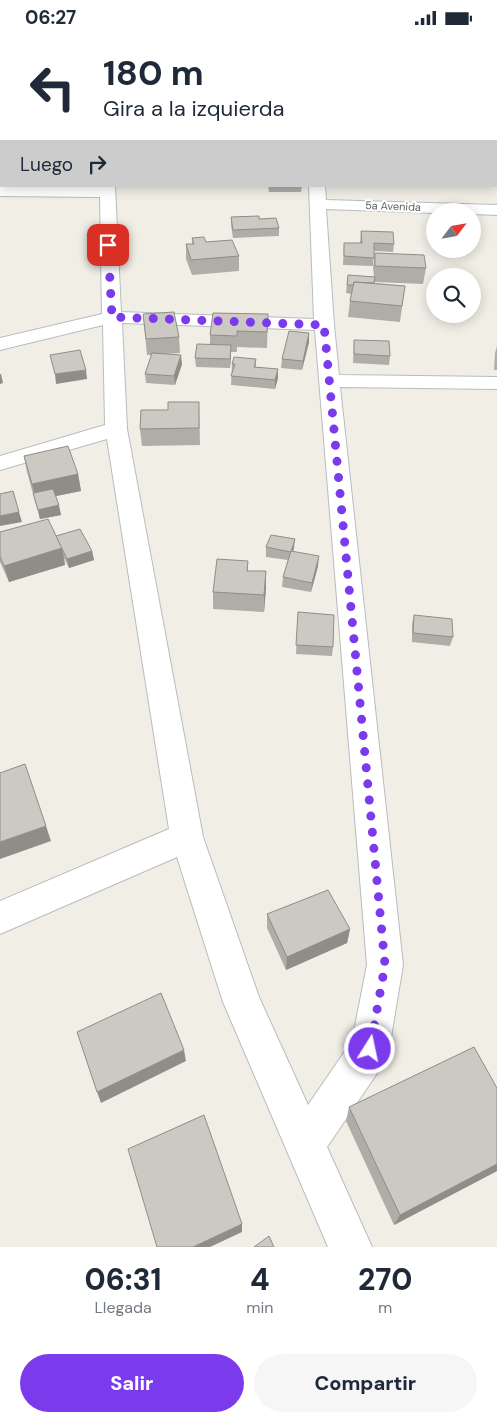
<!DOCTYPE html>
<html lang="es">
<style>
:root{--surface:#fff;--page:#f6f6f7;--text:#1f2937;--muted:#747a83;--accent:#7c3aed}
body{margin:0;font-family:"DM Sans",sans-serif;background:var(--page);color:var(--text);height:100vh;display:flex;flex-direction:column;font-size:19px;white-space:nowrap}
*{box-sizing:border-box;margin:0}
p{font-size:16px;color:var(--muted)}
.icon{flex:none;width:28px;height:28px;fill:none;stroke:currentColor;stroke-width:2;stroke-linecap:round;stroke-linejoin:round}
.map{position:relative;height:1212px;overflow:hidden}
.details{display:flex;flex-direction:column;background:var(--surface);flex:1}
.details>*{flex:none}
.guide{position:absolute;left:0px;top:0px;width:498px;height:152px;box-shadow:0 2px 12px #0003;background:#fff;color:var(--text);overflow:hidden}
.needle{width:32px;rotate:59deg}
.tools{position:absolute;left:426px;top:168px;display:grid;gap:10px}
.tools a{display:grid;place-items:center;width:55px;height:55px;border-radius:50%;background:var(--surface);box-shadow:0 2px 12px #0003;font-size:25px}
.pin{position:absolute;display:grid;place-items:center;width:42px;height:42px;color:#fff;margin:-21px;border-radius:10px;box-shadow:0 2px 8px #0006}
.me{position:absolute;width:55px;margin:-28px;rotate:10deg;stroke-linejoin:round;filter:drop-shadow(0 0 4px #0008)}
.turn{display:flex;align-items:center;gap:18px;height:105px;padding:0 20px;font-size:22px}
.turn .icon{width:65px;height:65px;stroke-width:2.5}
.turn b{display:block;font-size:35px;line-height:42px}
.then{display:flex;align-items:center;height:48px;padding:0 20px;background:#0003;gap:10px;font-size:19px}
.eta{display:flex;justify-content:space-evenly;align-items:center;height:85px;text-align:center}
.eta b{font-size:30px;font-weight:800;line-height:35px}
.primary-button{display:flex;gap:10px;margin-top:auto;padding:10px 20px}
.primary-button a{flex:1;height:58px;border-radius:30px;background:var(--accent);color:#fff;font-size:20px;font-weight:800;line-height:58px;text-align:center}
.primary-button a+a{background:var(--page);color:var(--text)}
.status{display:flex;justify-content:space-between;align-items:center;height:35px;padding:0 25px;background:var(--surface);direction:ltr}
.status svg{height:14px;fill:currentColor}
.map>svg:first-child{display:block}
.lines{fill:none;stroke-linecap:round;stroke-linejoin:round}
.minor-casing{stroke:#b8bcc0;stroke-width:2}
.minor{fill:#fff;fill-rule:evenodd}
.wall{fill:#afada8}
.shaded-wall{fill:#8f8d88}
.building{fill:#ccc9c3;stroke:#8f8d88}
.route{stroke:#7c3aed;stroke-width:9;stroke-dasharray:0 16.2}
.labels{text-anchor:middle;stroke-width:4;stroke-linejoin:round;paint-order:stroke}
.far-street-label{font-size:11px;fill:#5d6267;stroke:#fff}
</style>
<div class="status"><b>06:27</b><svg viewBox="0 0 49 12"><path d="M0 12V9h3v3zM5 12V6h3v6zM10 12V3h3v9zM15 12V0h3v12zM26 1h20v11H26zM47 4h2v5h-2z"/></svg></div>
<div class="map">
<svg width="497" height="1212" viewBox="0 0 497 1212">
<rect width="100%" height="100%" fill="#f1eee6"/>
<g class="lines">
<defs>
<g id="minor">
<path d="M136,0H148V1H137Z"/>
<path d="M301,0H313V1H302Z"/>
<path d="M0,151H115L121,277L314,284L309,151H325L326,165L497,170V180L472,179V176L435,178L326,174L334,290L339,340L497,342V354L340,352L403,930L389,1014L384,1028L327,1112L372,1212H328L223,967L177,822L0,899V866L169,794L107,404L0,435V421L105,390L103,290L0,315V303L102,279L100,162L0,161ZM122,288L315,295L367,930L352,1006L308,1070L259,962L203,802L127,394Z"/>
</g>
</defs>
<use href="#minor" class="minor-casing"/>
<use href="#minor" class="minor"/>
</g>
<g class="wall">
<rect x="384" y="0" width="13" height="1"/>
<rect x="0" y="11" width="1" height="14"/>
<path d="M268,151H302L301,157H269Z"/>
<path d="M231,182L259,184L279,193V201L233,203L231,190Z"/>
<path d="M361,196L394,209L393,217L374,216L373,231L343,230L344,208H360Z"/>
<path d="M192,203L206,207L239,221V236L192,240L186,224V209H192Z"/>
<path d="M375,218L426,233L423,249L375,247L374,248L405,251L400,287L348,282L350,266L351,259L346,258L348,240L374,242L373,233Z"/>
<path d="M143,279L179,302L180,318L165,319L182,329L175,350L146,348L145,339L152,320H147Z"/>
<path d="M268,279L267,313L237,312V317H231L230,333L196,332L195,323L210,310V300Z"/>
<path d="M309,298V307L302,335L281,333L282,324Z"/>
<path d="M354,305L390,321L389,330L353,328Z"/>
<path d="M497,311V335H494L495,318Z"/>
<path d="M256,324V332L278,343L275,354L231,350L232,329Z"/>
<path d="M199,367L200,410L142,411L140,394L168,375Z"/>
<path d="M24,421L78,439L81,456L56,461L61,480L40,484L27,437Z"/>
<path d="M0,497L56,501L92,516L94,525L69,533L64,523L65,530L9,547L0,527Z"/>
<path d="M266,512L294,513L293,516L318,531L311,557L282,552L283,542L288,525L266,522Z"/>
<path d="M248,526V536H266V553L264,577L213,574V557Z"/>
<path d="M298,577L333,612L332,621L296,619Z"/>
<path d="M414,580L453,602L450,611L412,607V589Z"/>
<path d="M267,879L350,894L347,908L286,935L267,893Z"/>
<path d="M497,1053V1136L394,1190L346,1086L349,1072Z"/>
</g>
<g class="shaded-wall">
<path d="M309,298V307L302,335L303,326Z"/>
<path d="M231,310V319L230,333V324Z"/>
<path d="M181,320L182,329L175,350L174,341Z"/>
<path d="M278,334V343L275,354V345Z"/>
<path d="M86,335L87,344L56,349L55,339Z"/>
<path d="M0,339H1L3,348L0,349Z"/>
<path d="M78,439L81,456L36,465L32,449Z"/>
<path d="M59,470L61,480L40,484L38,475Z"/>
<path d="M19,477L22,487L0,491V481Z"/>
<path d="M295,504L294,513L290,526L291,517Z"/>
<path d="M62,513L65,530L9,547L4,531Z"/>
<path d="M92,516L94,525L69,533L67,524Z"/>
<path d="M319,521L318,531L311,557L312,548Z"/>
<path d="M266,536V553L264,577V560Z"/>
<path d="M46,791L51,806L0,824V807Z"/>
<path d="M350,894L347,908L286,935L287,922Z"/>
<path d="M184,1015L186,1026L101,1068L97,1057Z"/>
<path d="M497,1129V1136L394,1190L400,1180Z"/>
<path d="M242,1189V1197L210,1212H193Z"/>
</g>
<g class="building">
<rect x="343" y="0" width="14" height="1"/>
<rect x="0" y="11" width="1" height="8"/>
<path d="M259,181V184L276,183L279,193L233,195L231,182Z"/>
<path d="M361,196L393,197L394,209L374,208V223L344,221V208H362Z"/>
<path d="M204,202L206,207L232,205L239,221L191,225L186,209H194L192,203Z"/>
<path d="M375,218L424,220L426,233L375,231Z"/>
<path d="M348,240L375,242L374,248L354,247L353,250H347Z"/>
<path d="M354,247L405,251L402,271L350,266Z"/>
<path d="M174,277L179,302L146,304L143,279Z"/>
<path d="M213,278L268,279L267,297L237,296V301L210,300Z"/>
<path d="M289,296L309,298L303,326L282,324Z"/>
<path d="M354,305L389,306L390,321L354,319Z"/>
<path d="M197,309L231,310L230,324L195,323Z"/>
<path d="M80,315L86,335L55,339L50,320Z"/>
<path d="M152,318L181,320L174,341L145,339Z"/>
<path d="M234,322L256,324L254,332L278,334L275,345L231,341L235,329H232Z"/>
<path d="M168,367H199V393L140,394L141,375H168Z"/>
<path d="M68,411L78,439L32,449L24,421Z"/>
<path d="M53,454L59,470L38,475L33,458Z"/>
<path d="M13,456L19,477L0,481V459Z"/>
<path d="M48,484L62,513L4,531L0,521V497Z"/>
<path d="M80,494L92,516L67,524L56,501Z"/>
<path d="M271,500L295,504L291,517L266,512Z"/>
<path d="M291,516L319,521L312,548L283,542Z"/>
<path d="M217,524L248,526L247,536H266L264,560L213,557Z"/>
<path d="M298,577L334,580L333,612L296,610Z"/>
<path d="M414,580L452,584L453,602L413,598Z"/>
<path d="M25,729L46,791L0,807V738Z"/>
<path d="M328,855L350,894L287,922L267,879Z"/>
<path d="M161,958L184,1015L97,1057L77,997Z"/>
<path d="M474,1012L497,1053V1129L400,1180L349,1072Z"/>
<path d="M204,1080L242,1189L193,1212H157L128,1114Z"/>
<path d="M269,1201L274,1212H254Z"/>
</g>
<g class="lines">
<path class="route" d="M108,210L112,282L324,290L385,930L370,1014"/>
</g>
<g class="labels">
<g class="far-street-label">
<text transform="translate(393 171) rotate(2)" y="4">5a Avenida</text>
</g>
</g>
</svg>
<div class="tools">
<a><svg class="needle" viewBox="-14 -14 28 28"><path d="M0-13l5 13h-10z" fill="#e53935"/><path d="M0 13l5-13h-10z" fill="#747a83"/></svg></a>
<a><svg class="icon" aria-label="search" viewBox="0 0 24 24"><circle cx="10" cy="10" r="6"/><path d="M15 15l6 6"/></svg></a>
</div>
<div class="pin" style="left:108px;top:210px;background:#d93025"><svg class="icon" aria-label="arrive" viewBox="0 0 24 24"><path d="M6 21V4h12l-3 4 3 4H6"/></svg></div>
<svg class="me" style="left:370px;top:1014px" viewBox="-20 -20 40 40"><circle r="17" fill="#7c3aed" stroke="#fff" stroke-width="3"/><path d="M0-11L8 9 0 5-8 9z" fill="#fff"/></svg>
<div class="guide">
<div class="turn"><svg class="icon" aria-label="left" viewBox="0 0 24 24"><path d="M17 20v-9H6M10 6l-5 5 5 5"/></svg><div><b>180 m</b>Gira a la izquierda</div></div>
<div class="then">Luego<svg class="icon" aria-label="right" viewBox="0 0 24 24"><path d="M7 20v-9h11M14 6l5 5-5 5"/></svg></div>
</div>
</div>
<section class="details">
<div class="eta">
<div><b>06:31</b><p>Llegada</p></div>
<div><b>4</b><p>min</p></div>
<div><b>270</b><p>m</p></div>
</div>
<div class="primary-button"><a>Salir</a><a>Compartir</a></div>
</section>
